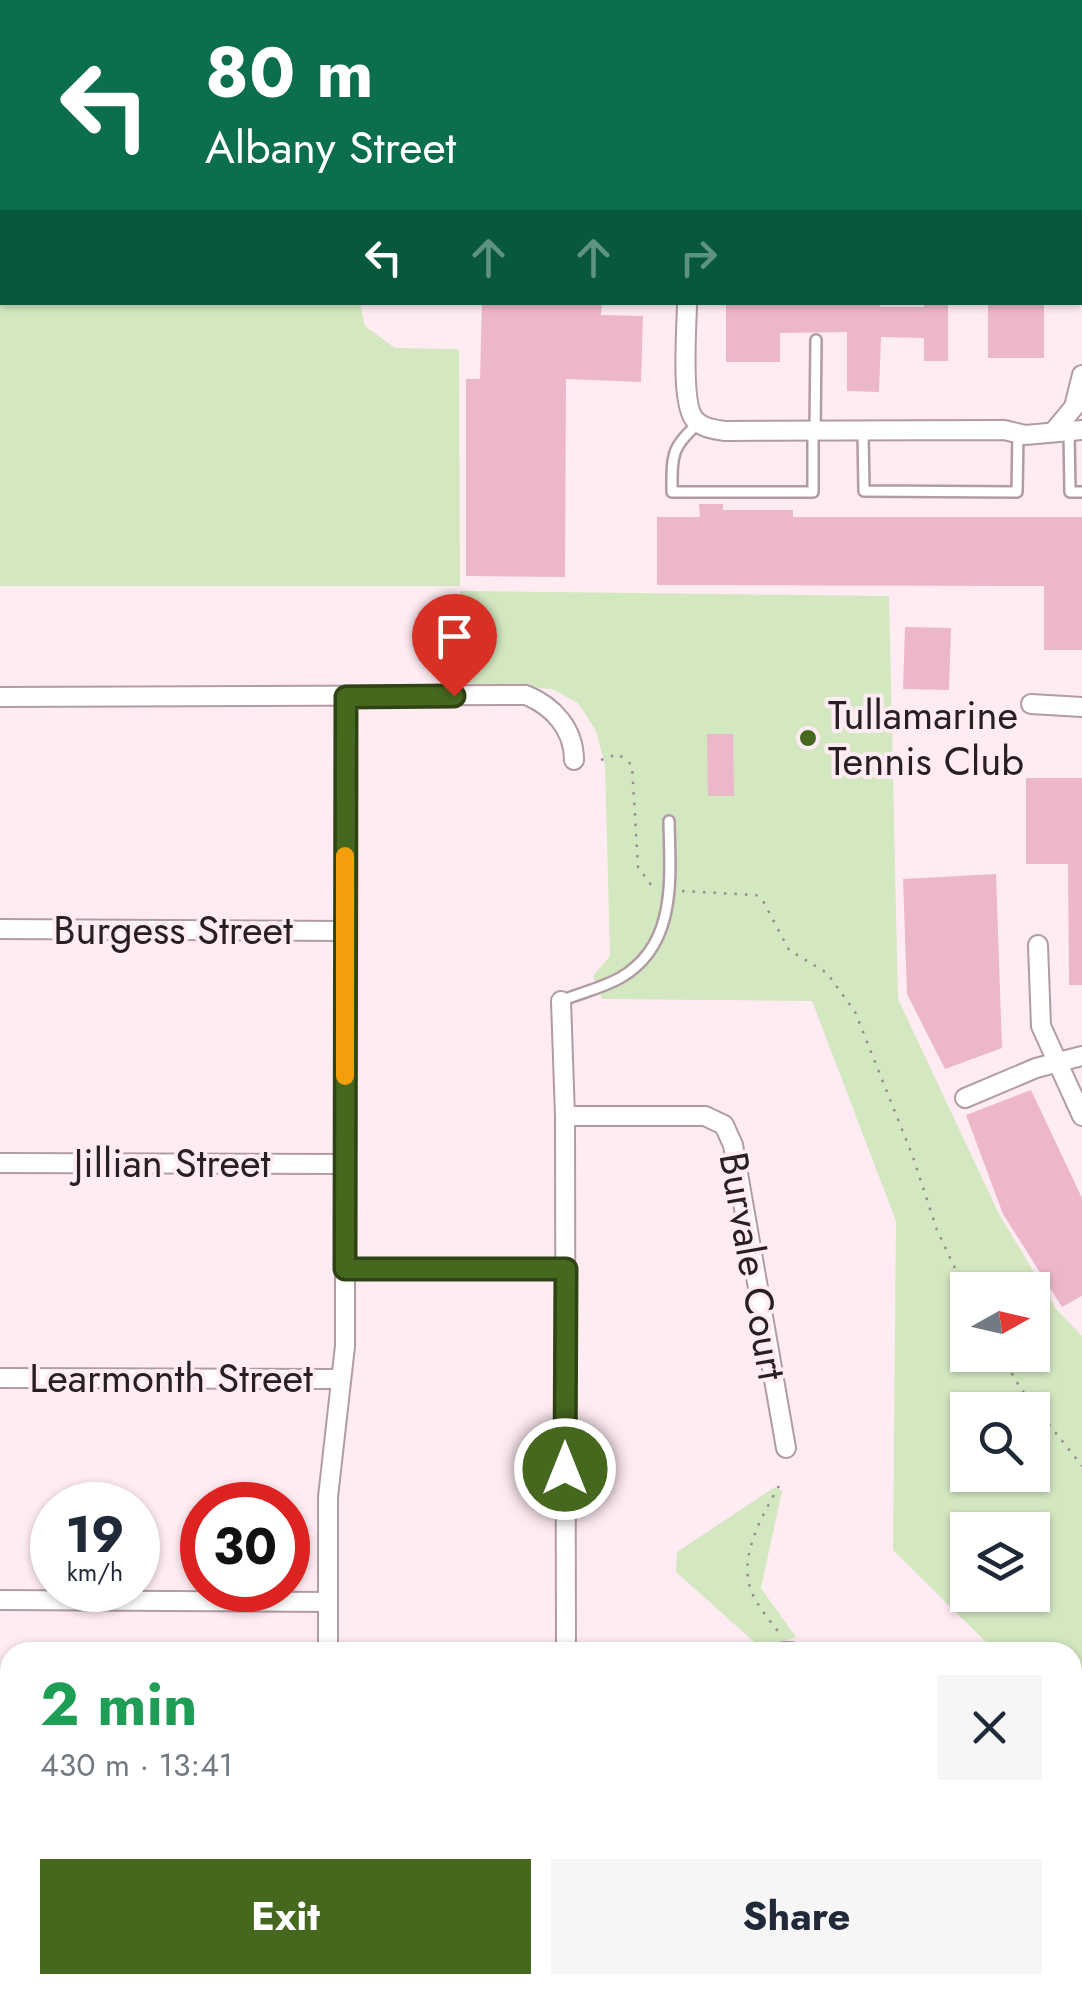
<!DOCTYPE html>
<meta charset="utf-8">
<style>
:root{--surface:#fff;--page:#f6f6f7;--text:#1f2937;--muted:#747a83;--accent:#46681e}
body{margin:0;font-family:Jost,sans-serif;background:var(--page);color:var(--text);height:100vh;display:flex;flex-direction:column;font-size:38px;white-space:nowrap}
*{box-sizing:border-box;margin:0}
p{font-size:32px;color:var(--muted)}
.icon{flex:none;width:55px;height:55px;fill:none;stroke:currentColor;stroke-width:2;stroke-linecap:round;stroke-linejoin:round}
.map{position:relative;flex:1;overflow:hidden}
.sheet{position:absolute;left:0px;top:1642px;width:1082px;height:352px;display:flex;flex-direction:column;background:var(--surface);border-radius:30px 30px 0 0;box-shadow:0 2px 8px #0004}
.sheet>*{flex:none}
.hud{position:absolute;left:0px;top:0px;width:1082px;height:305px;box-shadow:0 2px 8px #0004;background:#0b6e4f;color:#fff;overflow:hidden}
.needle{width:65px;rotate:82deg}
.tools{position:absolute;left:950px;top:1272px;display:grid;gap:20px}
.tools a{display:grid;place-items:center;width:100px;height:100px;border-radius:0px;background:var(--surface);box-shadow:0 2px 8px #0004;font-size:50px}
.speed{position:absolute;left:30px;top:1482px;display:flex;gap:20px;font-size:50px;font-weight:700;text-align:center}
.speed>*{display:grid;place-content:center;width:130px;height:130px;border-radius:50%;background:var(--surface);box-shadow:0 2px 8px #0004;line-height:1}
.speed small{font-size:25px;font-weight:400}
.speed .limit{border:15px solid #d22;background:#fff;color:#111}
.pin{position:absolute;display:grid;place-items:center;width:85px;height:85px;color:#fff;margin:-102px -42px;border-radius:50% 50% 50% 0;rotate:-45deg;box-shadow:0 0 10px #0007}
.pin .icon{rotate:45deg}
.me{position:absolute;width:110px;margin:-55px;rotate:0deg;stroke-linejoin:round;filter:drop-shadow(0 0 8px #0008)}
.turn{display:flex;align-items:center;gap:35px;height:210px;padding:0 40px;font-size:45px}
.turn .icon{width:130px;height:130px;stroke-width:2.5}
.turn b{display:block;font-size:70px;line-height:85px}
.lanes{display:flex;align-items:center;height:95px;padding:0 40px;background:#0003;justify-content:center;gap:50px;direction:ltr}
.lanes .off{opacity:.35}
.round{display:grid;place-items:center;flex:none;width:105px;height:105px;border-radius:0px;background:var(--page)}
.head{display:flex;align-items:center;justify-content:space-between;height:170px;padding:0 40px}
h1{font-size:60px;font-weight:700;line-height:75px;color:#1e9e55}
.button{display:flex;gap:20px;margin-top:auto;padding:20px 40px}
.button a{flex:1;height:115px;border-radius:0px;background:var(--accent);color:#fff;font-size:40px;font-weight:700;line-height:115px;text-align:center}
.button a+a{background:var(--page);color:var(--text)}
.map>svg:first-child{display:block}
.green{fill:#d3e8c0;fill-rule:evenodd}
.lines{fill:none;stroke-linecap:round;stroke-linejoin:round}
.stream{stroke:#b0c79b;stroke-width:5}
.building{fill:#ecb7ca}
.service-casing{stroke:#b29ca4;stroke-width:14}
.minor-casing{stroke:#b29ca4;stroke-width:22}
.tertiary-casing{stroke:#b29ca4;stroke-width:28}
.path{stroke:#998b90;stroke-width:2.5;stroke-dasharray:2.5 8;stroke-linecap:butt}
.service{stroke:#fff;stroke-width:9}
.minor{stroke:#fff;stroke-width:18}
.tertiary{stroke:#fff;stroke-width:22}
.route-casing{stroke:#2e4414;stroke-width:25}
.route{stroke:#46681e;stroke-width:18}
.slow{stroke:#f59e0b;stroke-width:18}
.poi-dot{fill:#46681e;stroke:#ffecf2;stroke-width:4}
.labels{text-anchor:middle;stroke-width:8;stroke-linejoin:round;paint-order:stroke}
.poi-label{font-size:40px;fill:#271f22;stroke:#ffecf2;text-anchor:start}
.street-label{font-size:40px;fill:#271f22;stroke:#ffecf2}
</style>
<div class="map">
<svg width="1082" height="1994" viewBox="0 0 1082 1994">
<rect width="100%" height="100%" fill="#ffecf2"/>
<g class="green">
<path d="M0,0H471L2,2V302L360,303L365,326L395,348L459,349L460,586H0Z"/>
<path d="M460,591L889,596L898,999L999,1214L1056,1309L1082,1336V1738L1073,1728L1072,1652H996L893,1550L896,1221L812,1001L602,999L593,976L610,956L605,765L596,731L578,703L552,689L463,683ZM968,1290H1032V1355H968ZM968,1410H1032V1475H968ZM968,1530H1032V1595H968Z"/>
<path d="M775,1487L782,1491L761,1588L796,1637L762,1649L676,1572L677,1552Z"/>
</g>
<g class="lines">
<path class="stream" d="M0,169L2,168"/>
</g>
<g class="building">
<path d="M482,302H602L601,315L643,316L641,382L566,379L565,577L466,576V379H480Z"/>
<path d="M726,302H880V307H924V302H948V361H924V338L881,337L879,392L847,391V332L780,333V362H726Z"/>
<rect x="988" y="302" width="56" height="56"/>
<path d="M699,504H723V510H793V517H1082V650H1044V586L657,585V517H700Z"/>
<path d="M905,627L951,628L949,690L903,689Z"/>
<path d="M707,734H733L734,796H708Z"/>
<path d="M1026,778H1082V985H1069L1068,864H1026Z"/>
<path d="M996,874L1002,1048L945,1069L907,994L903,879Z"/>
<path d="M1031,1090L1082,1198V1296L1062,1307L1003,1214L966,1115Z"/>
</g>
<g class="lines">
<defs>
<g id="service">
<path d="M1080,179L1082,158"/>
<path d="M699,423C671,447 672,455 672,492H813V431"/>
<path d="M815,431L816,340"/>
<path d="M863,431L864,491L1017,492L1018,433"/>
<path d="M1069,432L1070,492H1082"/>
<path d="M561,1001C580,993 602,988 620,978C678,945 670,877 669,821"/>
</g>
<g id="minor">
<path d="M1080,238L1082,248"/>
<path d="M687,302C687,326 680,404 695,420C703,428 713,429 724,431L1004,430L1025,435L1082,430"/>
<path d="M1054,431L1074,407L1082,375"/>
<path d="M0,697L526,695C553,706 574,729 574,760"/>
<path d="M1031,704L1082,707"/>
<path d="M0,929L345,931"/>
<path d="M1038,945L1041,1026L1082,1116"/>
<path d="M561,1001L565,1116L566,1652"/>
<path d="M965,1098L1036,1068L1082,1056"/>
<path d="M565,1116H705L724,1125L733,1145L786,1448"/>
<path d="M0,1163L345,1164"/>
<path d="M345,1269H565"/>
<path d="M0,1378L341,1379"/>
<path d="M0,1600L328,1602"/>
<path d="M328,1652V1497L345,1346V697"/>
<path d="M784,1652H791"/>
<path d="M0,1821H10"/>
<path d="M799,1985V1994"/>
<path d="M566,1994V1985"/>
</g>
<g id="tertiary">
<path d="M1072,1943L1082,1933"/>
<path d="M1020,1994L1029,1985"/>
</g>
</defs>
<use href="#service" class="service-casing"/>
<use href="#minor" class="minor-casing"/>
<use href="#tertiary" class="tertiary-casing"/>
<g class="path">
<path d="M601,760L618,754L632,765L638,867L654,889"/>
<path d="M682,891L756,895L762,899L789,950L827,973L855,1012L913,1157L937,1230L968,1296"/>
<path d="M1001,1355L1021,1389L1082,1466"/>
<path d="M779,1486C762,1516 737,1558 752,1593C759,1608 770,1621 780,1634"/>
</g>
<use href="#service" class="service"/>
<use href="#minor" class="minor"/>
<use href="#tertiary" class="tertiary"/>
</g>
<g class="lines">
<defs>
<path id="route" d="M454,696L346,697L345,1269H566L565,1469"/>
</defs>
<use href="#route" class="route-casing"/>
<use href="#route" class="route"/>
<path class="slow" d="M345,1076V856"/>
</g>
<circle class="poi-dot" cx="808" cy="738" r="10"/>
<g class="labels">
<g class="poi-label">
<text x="828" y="729">Tullamarine<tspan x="828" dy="46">Tennis Club</tspan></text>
</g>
<g class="street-label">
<text x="173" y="944">Burgess Street</text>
<text x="172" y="1177">Jillian Street</text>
<text transform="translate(753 1266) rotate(80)" y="14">Burvale Court</text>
<text x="171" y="1392">Learmonth Street</text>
</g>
</g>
</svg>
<div class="tools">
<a><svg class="needle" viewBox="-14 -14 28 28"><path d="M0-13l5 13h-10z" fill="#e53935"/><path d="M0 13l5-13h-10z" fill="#747a83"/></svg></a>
<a><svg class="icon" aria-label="search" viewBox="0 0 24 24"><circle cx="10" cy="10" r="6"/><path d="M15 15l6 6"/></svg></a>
<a><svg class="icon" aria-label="layers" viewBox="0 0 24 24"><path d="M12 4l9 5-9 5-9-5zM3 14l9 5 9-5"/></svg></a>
</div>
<div class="speed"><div>19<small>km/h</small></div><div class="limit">30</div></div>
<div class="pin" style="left:454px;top:696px;background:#d93025"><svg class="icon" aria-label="arrive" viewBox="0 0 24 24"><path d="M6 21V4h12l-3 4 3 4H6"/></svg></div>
<svg class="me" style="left:565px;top:1469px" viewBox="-20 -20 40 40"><circle r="17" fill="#46681e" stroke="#fff" stroke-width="3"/><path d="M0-11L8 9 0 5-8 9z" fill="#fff"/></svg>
<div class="hud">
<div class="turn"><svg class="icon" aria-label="left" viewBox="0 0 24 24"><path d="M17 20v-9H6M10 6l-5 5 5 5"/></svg><div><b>80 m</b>Albany Street</div></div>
<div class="lanes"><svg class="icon" aria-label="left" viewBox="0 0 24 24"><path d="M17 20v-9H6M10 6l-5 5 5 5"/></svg><svg class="icon off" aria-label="ahead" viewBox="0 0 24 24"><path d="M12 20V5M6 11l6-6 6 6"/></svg><svg class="icon off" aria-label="ahead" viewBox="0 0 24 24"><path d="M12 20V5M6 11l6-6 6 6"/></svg><svg class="icon off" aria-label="right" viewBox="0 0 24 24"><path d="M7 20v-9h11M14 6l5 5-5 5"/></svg></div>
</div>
<section class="sheet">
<div class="head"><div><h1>2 min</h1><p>430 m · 13:41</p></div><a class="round"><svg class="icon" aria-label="close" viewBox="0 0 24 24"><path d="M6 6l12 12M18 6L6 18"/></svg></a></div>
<div class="button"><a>Exit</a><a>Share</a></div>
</section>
</div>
